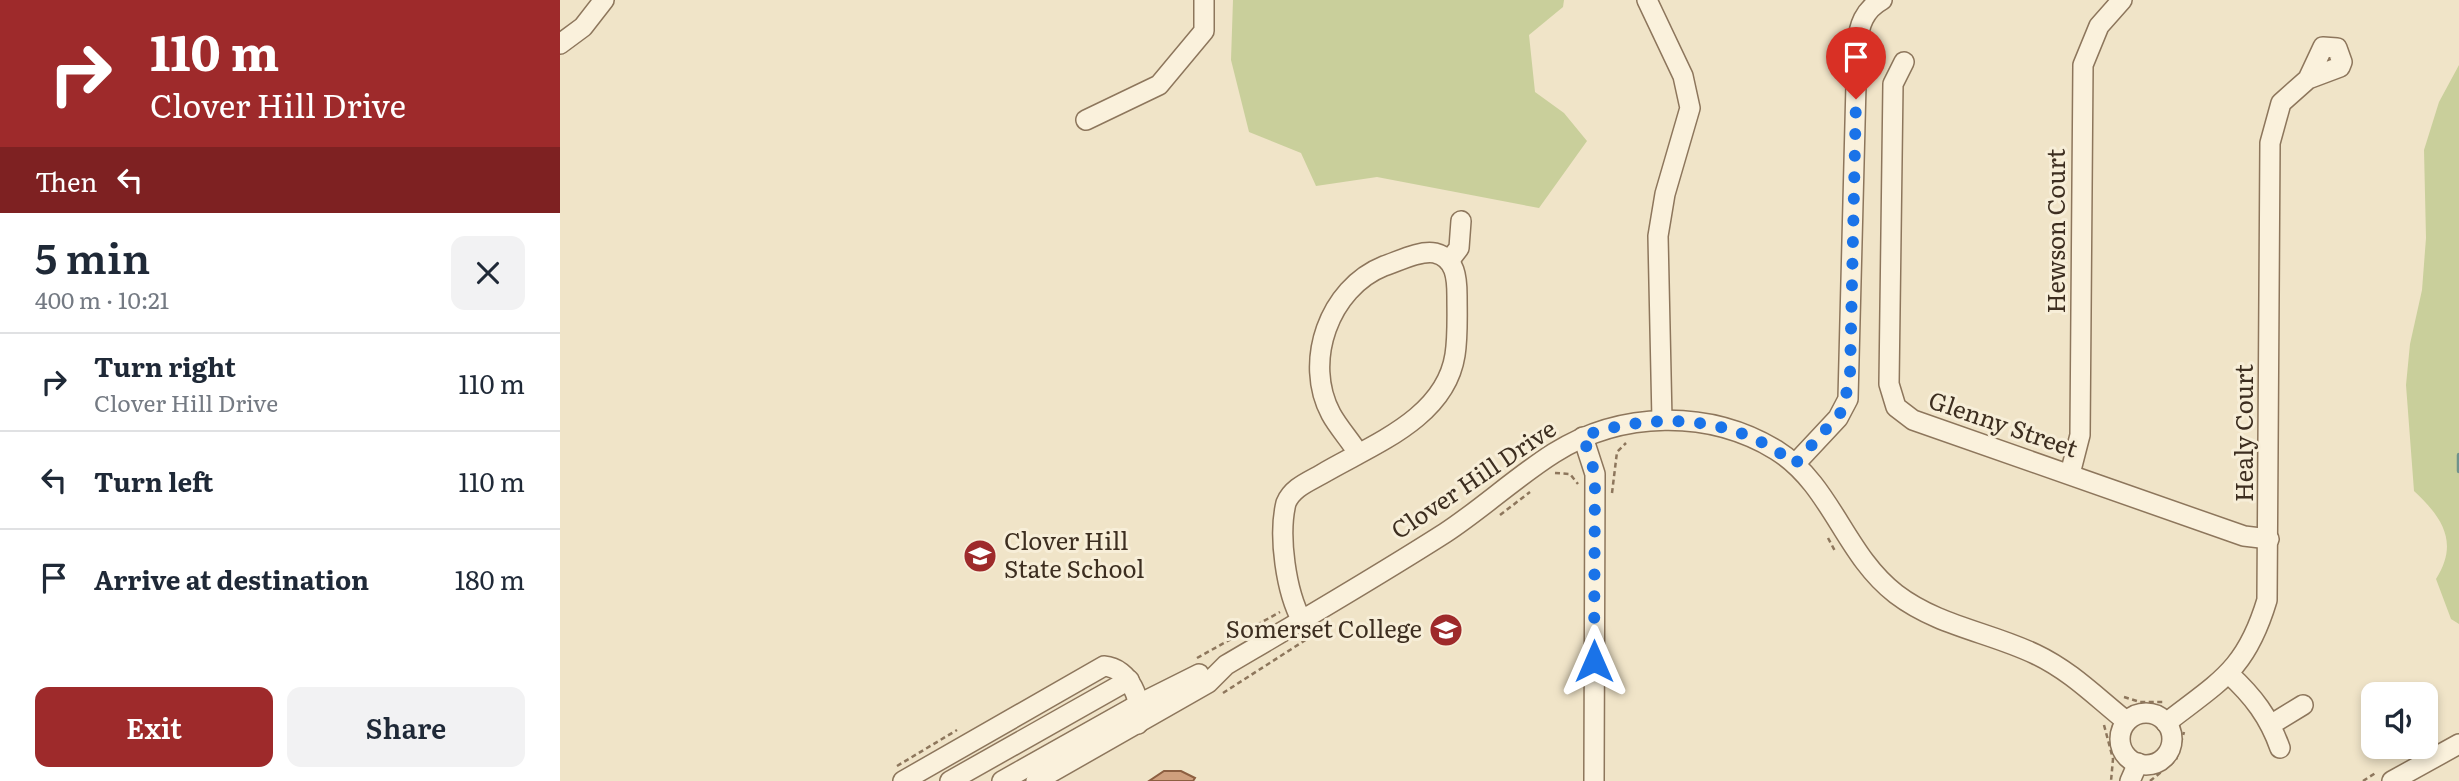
<!DOCTYPE html>
<meta charset="utf-8">
<style>
:root{--surface:#fff;--page:#f2f2f3;--text:#1f2937;--muted:#747a83;--line:#e0e1e3;--accent:#9e2a2b}
body{margin:0;font-family:Literata,serif;background:var(--page);color:var(--text);height:100vh;display:flex;flex-direction:column;font-size:26px;white-space:nowrap}
*{box-sizing:border-box;margin:0}
p{font-size:23px;color:var(--muted)}
.icon{flex:none;width:38px;height:38px;fill:none;stroke:currentColor;stroke-width:2;stroke-linecap:round;stroke-linejoin:round}
.map{position:relative;flex:1;overflow:hidden}
.details{display:flex;flex-direction:column;background:var(--surface);width:560px}
.details>*{flex:none}
.banner{background:#9e2a2b;color:#fff;overflow:hidden}
.controls{position:absolute;left:1801px;top:682px;display:grid;gap:14px}
.controls a{display:grid;place-items:center;width:77px;height:77px;border-radius:14px;background:var(--surface);box-shadow:0 4px 10px #0003;font-size:35px}
.pin{position:absolute;display:grid;place-items:center;width:60px;height:60px;color:#fff;margin:-72px -30px;border-radius:50% 50% 50% 0;rotate:-45deg;box-shadow:0 0 7px #0007}
.pin .icon{rotate:45deg}
.me{position:absolute;width:77px;margin:-38px;rotate:0deg;stroke-linejoin:round;filter:drop-shadow(0 0 5px #0008)}
.turn{display:flex;align-items:center;gap:24px;height:147px;padding:0 35px;font-size:32px}
.turn .icon{width:91px;height:91px;stroke-width:2.5}
.turn b{display:block;font-size:49px;line-height:60px}
.then{display:flex;align-items:center;height:66px;padding:0 35px;background:#0003;gap:14px;font-size:26px}
.round{display:grid;place-items:center;flex:none;width:74px;height:74px;border-radius:14px;background:var(--page)}
.overview{display:flex;align-items:center;justify-content:space-between;height:119px;padding:0 35px}
h1{font-size:42px;font-weight:600;line-height:52px}
.action{display:flex;gap:14px;margin-top:auto;padding:14px 35px}
.action a{flex:1;height:80px;border-radius:14px;background:var(--accent);color:#fff;font-size:28px;font-weight:600;line-height:80px;text-align:center}
.action a+a{background:var(--page);color:var(--text)}
ul{padding:0;list-style:none}
li{display:flex;align-items:center;gap:21px;height:98px;padding:0 35px;border-top:2px solid var(--line)}
li div{flex:1}
li b{display:block;font-size:26px}
li em{font-style:normal}
main{display:flex;flex:1;min-height:0}
.map>svg:first-child{display:block}
.green{fill:#c9cf9b}
.lines{fill:none;stroke-linecap:round;stroke-linejoin:round}
.stream{stroke:#6f938a;stroke-width:4.5}
.building{fill:#cf9f7d;stroke:#8d5f41;stroke-width:2}
.minor-casing{stroke:#8d765c;stroke-width:22}
.path{stroke:#8d765c;stroke-width:2.5;stroke-dasharray:5 3.5;stroke-linecap:butt}
.minor{stroke:#faf1dc;stroke-width:19}
.route{stroke:#1a73e8;stroke-width:12;stroke-dasharray:0 21.6}
.labels{text-anchor:middle;stroke-width:6;stroke-linejoin:round;paint-order:stroke}
.street-label{font-size:24px;fill:#3d2e20;stroke:#f7eed8}
.poi-label{font-size:24px;fill:#3d2e20;stroke:#f7eed8;text-anchor:start}
</style>
<main>
<section class="details">
<div class="banner">
<div class="turn"><svg class="icon" aria-label="right" viewBox="0 0 24 24"><path d="M7 20v-9h11M14 6l5 5-5 5"/></svg><div><b>110 m</b>Clover Hill Drive</div></div>
<div class="then">Then<svg class="icon" aria-label="left" viewBox="0 0 24 24"><path d="M17 20v-9H6M10 6l-5 5 5 5"/></svg></div>
</div>
<div class="overview"><div><h1>5 min</h1><p>400 m · 10:21</p></div><a class="round"><svg class="icon" aria-label="close" viewBox="0 0 24 24"><path d="M6 6l12 12M18 6L6 18"/></svg></a></div>
<ul>
<li><svg class="icon" aria-label="right" viewBox="0 0 24 24"><path d="M7 20v-9h11M14 6l5 5-5 5"/></svg><div><b>Turn right</b><p>Clover Hill Drive</p></div><em>110 m</em></li>
<li><svg class="icon" aria-label="left" viewBox="0 0 24 24"><path d="M17 20v-9H6M10 6l-5 5 5 5"/></svg><div><b>Turn left</b></div><em>110 m</em></li>
<li><svg class="icon" aria-label="arrive" viewBox="0 0 24 24"><path d="M6 21V4h12l-3 4 3 4H6"/></svg><div><b>Arrive at destination</b></div><em>180 m</em></li>
</ul>
<div class="action"><a>Exit</a><a>Share</a></div>
</section>
<div class="map">
<svg width="1899" height="781" viewBox="0 0 1899 781">
<rect width="100%" height="100%" fill="#f0e4c8"/>
<g class="green">
<path d="M673,0H1004L1003,7L969,35L975,92L1004,113L1027,141L979,208L817,177L756,186L741,153L689,132L671,60Z"/>
<path d="M1899,65V624L1891,619L1876,579C1899,543 1883,518 1854,491L1846,385L1850,344L1862,290L1866,238L1864,150L1879,102Z"/>
</g>
<g class="lines">
<path class="stream" d="M1899,455V471"/>
</g>
<path class="building" d="M604,771H621L635,778L633,781H589Z"/>
<g class="lines">
<defs>
<g id="minor">
<path d="M1087,0L1123,76L1130,108L1105,194L1098,236L1102,420"/>
<path d="M0,44L23,27L44,0"/>
<path d="M1344,62L1333,84L1329,384L1336,407L1353,420L1684,536L1709,539"/>
<path d="M526,120L599,85L644,31V0"/>
<path d="M889,261L899,248L901,221"/>
<path d="M1023,437L1035,474L1034,781"/>
<path d="M1235,464L1278,418L1288,399L1297,45C1299,25 1304,10 1322,0"/>
<path d="M1510,474L1520,435L1523,65L1539,26L1562,0"/>
<path d="M742,621C726,592 718,536 726,503C732,488 748,482 762,474C811,445 885,419 895,355C898,336 897,316 897,296C897,279 896,258 875,253C860,250 839,261 824,266C769,288 743,362 771,414C778,427 790,440 798,453"/>
<path d="M1669,674C1693,696 1709,717 1720,748"/>
<circle cx="1586" cy="739" r="26"/>
<path d="M1606,723C1660,681 1686,670 1707,600L1710,143L1721,103L1748,79L1780,67L1782,62L1777,48L1763,47L1748,79"/>
<path d="M1712,724L1743,705"/>
<path d="M343,781L544,666C570,668 583,701 578,724"/>
<path d="M390,781L569,680"/>
<path d="M442,781L579,704L639,674"/>
<path d="M476,781L648,683L666,665C739,622 813,579 885,533C923,508 956,477 994,453C1061,411 1148,409 1216,450C1272,485 1284,554 1336,594C1378,626 1429,632 1475,654C1511,671 1536,697 1566,721"/>
<path d="M1570,781L1578,763"/>
<path d="M1832,781L1899,744"/>
</g>
</defs>
<use href="#minor" class="minor-casing"/>
<g class="path">
<path d="M995,473L1010,474L1018,484"/>
<path d="M1052,493L1057,452L1066,443"/>
<path d="M940,515L970,492"/>
<path d="M1268,538L1275,551"/>
<path d="M637,658L720,612"/>
<path d="M663,693L772,623"/>
<path d="M1564,697L1580,702H1605"/>
<path d="M1544,725L1553,759L1551,781"/>
<path d="M337,766L397,730"/>
<path d="M1590,781L1616,760L1624,732"/>
<path d="M1803,781L1817,772"/>
</g>
<use href="#minor" class="minor"/>
</g>
<g class="lines">
<path class="route" d="M1034,661L1035,474L1023,436C1095,412 1173,414 1235,464L1283,410L1290,375L1296,99"/>
</g>
<defs>
<symbol id="school-disc" viewBox="-11 -11 22 22"><circle r="9.5" fill="#9e2a2b" stroke="#f7eed8"/><path d="M0-5L7-2L0 1L-7-2ZM-4 1L0 2.5L4 1V4Q0 6-4 4Z" fill="#fff"/></symbol>
</defs>
<g fill-rule="evenodd">
<use href="#school-disc" x="401" y="537" width="38" height="38"/>
<use href="#school-disc" x="867" y="611" width="38" height="38"/>
</g>
<g class="labels">
<g class="street-label">
<text transform="translate(1497 231) rotate(-90)" y="8">Hewson Court</text>
<text transform="translate(1443 425) rotate(19)" y="8">Glenny Street</text>
<text transform="translate(1685 433) rotate(-90)" y="8">Healy Court</text>
<text transform="translate(914 480) rotate(-34)" y="8">Clover Hill Drive</text>
</g>
<g class="poi-label">
<text x="444" y="550">Clover Hill<tspan x="444" dy="28">State School</tspan></text>
<text x="862" y="638" text-anchor="end">Somerset College</text>
</g>
</g>
</svg>
<div class="controls">
<a><svg class="icon" aria-label="sound" viewBox="0 0 24 24"><path d="M4 9h4l5-4v14l-5-4H4zM17 9q2 3 0 6"/></svg></a>
</div>
<div class="pin" style="left:1296px;top:99px;background:#d93025"><svg class="icon" aria-label="arrive" viewBox="0 0 24 24"><path d="M6 21V4h12l-3 4 3 4H6"/></svg></div>
<svg class="me" style="left:1034px;top:661px" viewBox="-20 -20 40 40"><path d="M0-17L14 15 0 8-14 15z" fill="#1a73e8" stroke="#fff" stroke-width="4"/></svg>
</div>
</main>
